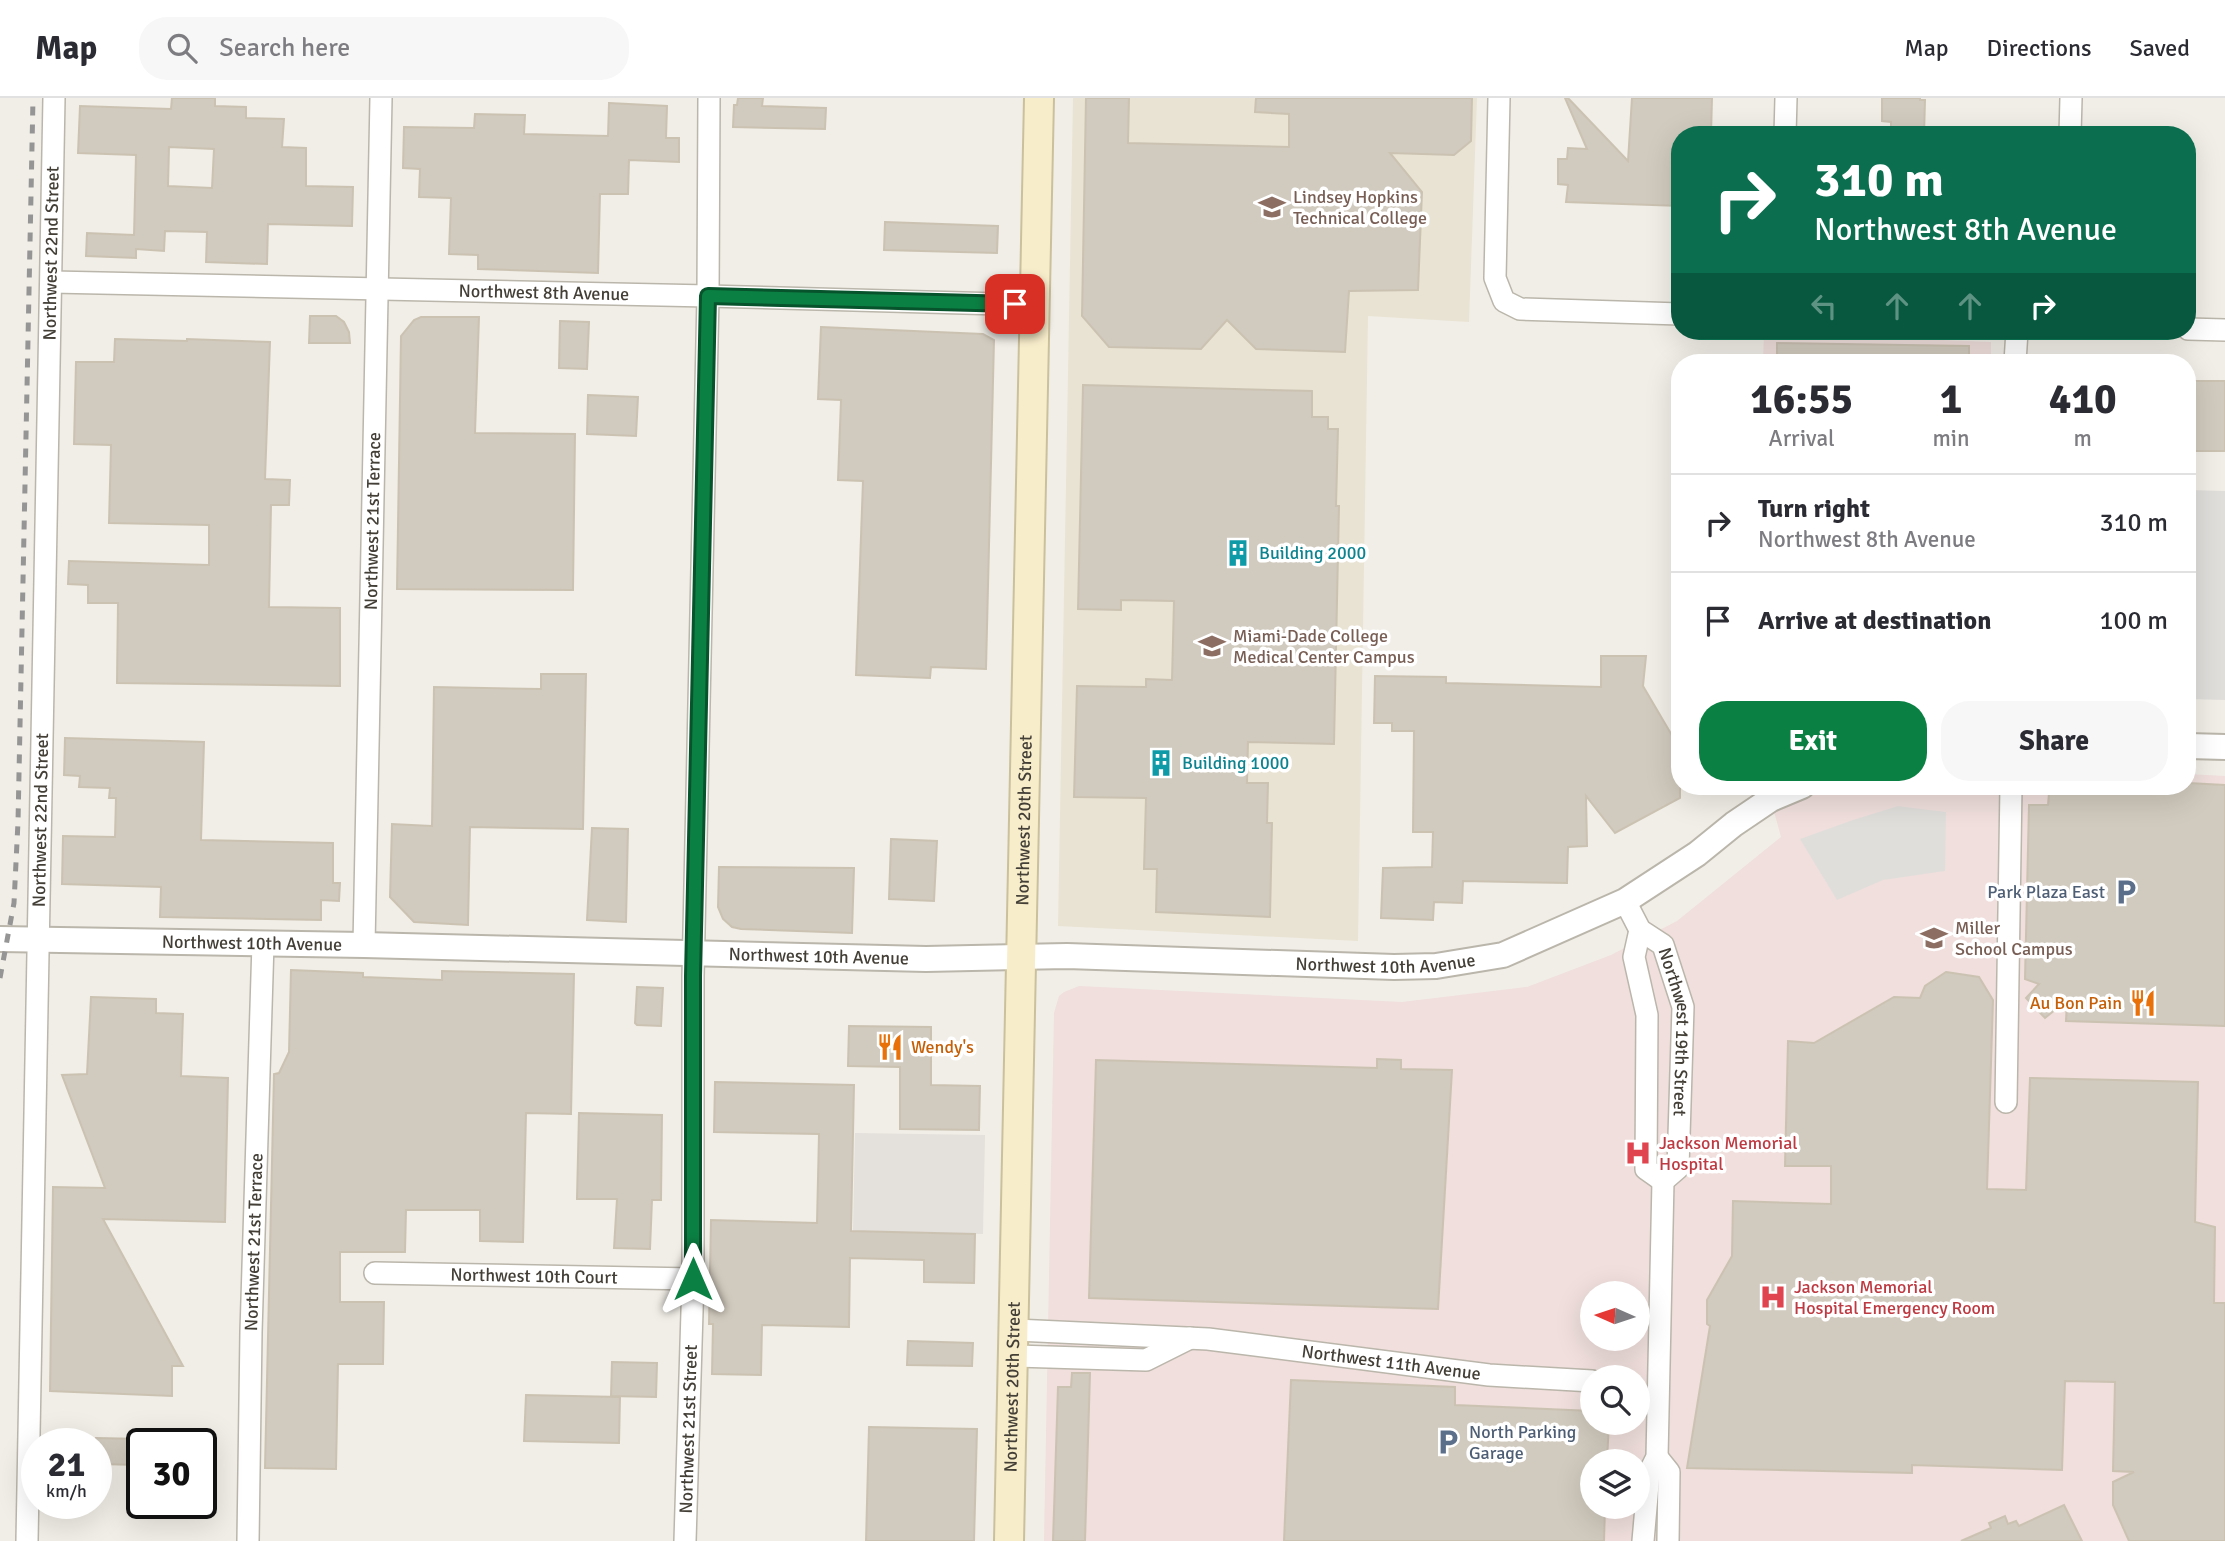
<!DOCTYPE html>
<style>
:root{--surface:#fff;--page:#f7f7f7;--text:#2b2b33;--muted:#7c7c81;--line:#e1e1e2;--accent:#0b8043}
body{margin:0;font-family:Signika,sans-serif;background:var(--page);color:var(--text);height:100vh;display:flex;flex-direction:column;font-size:26px;white-space:nowrap}
*{box-sizing:border-box;margin:0}
p{font-size:23px;color:var(--muted)}
.icon{flex:none;width:38px;height:38px;fill:none;stroke:currentColor;stroke-width:2;stroke-linecap:round;stroke-linejoin:round}
.map{position:relative;flex:1;overflow:hidden}
.sheet{position:absolute;left:1671px;top:256px;width:525px;height:441px;display:flex;flex-direction:column;background:var(--surface);border-radius:28px;box-shadow:0 7px 28px #0002}
.sheet>*{flex:none}
.top-card{position:absolute;left:1671px;top:28px;width:525px;height:214px;border-radius:28px;box-shadow:0 7px 28px #0002;background:#0b6e4f;color:#fff;overflow:hidden}
.needle{width:46px;rotate:273deg}
.controls{position:absolute;left:1580px;top:1183px;display:grid;gap:14px}
.controls a{display:grid;place-items:center;width:70px;height:70px;border-radius:50%;background:var(--surface);box-shadow:0 7px 28px #0002;font-size:35px}
.speed{position:absolute;left:21px;top:1330px;display:flex;gap:14px;font-size:35px;font-weight:700;text-align:center}
.speed>*{display:grid;place-content:center;width:91px;height:91px;border-radius:50%;background:var(--surface);box-shadow:0 7px 28px #0002;line-height:1}
.speed small{font-size:18px;font-weight:400}
.speed .limit{border:4px solid #111;border-radius:10px;background:#fff;color:#111}
.pin{position:absolute;display:grid;place-items:center;width:60px;height:60px;color:#fff;margin:-30px;border-radius:14px;box-shadow:0 4px 10px #0006}
.me{position:absolute;width:77px;margin:-38px;rotate:0deg;stroke-linejoin:round;filter:drop-shadow(0 0 5px #0008)}
.turn{display:flex;align-items:center;gap:24px;height:147px;padding:0 28px;font-size:32px}
.turn .icon{width:91px;height:91px;stroke-width:2.5}
.turn b{display:block;font-size:49px;line-height:60px}
.lanes{display:flex;align-items:center;height:66px;padding:0 28px;background:#0003;justify-content:center;gap:35px;direction:ltr}
.lanes .off{opacity:.35}
.eta{display:flex;justify-content:space-evenly;align-items:center;height:119px;text-align:center}
.eta b{font-size:42px;font-weight:800;line-height:49px}
.button{display:flex;gap:14px;margin-top:auto;padding:14px 28px}
.button a{flex:1;height:80px;border-radius:28px;background:var(--accent);color:#fff;font-size:28px;font-weight:800;line-height:80px;text-align:center}
.button a+a{background:var(--page);color:var(--text)}
ul{padding:0;list-style:none}
li{display:flex;align-items:center;gap:21px;height:98px;padding:0 28px;border-top:2px solid var(--line)}
li div{flex:1}
li b{display:block;font-size:26px}
li em{font-style:normal}
header{display:flex;align-items:center;gap:42px;box-sizing:border-box;height:98px;padding:0 35px;background:var(--surface);border-bottom:2px solid var(--line)}
header strong{font-size:33px}
nav{display:flex;gap:38px;margin-inline-start:auto;font-size:24px}
.search{width:490px;height:63px;background:var(--page);display:flex;align-items:center;gap:18px;box-sizing:border-box;padding:0 24px;border-radius:28px;color:var(--muted);font-size:26px}
.map>svg:first-child{display:block}
.industrial{fill:#e4e0dc}
.education{fill:#e9e3d3}
.medical{fill:#f0dfdc;fill-rule:evenodd}
.parking{fill:#e0dedb}
.building{fill:#d1cabe;stroke:#cbc2b2;stroke-width:2;fill-rule:evenodd}
.lines{fill:none;stroke-linecap:round;stroke-linejoin:round}
.minor-casing{stroke:#bbb6ab;stroke-width:24}
.tertiary-casing{stroke:#bbb6ab;stroke-width:28}
.secondary-casing{stroke:#cbc09c;stroke-width:32}
.minor{stroke:#fff;stroke-width:21}
.tertiary{stroke:#fff;stroke-width:24}
.secondary{stroke:#f8edcb;stroke-width:28}
.rail{stroke:#959595;stroke-width:5;stroke-dasharray:9 9;stroke-linecap:butt}
.route-casing{stroke:#07532c;stroke-width:18}
.route{stroke:#0b8043;stroke-width:12}
.labels{text-anchor:middle;stroke-width:7;stroke-linejoin:round;paint-order:stroke}
.education-label{font-size:18px;fill:#785e54;stroke:#fff;text-anchor:start}
.street-label{font-size:18px;fill:#433f37;stroke:#fff}
.culture-label{font-size:18px;fill:#0d838f;stroke:#fff;text-anchor:start}
.service-label{font-size:18px;fill:#4e5e75;stroke:#fff;text-anchor:end}
.food-label{font-size:18px;fill:#c56008;stroke:#fff;text-anchor:end}
.health-label{font-size:18px;fill:#be3a42;stroke:#fff;text-anchor:start}
</style>
<header>
<strong>Map</strong>
<div class="search"><svg class="icon" aria-label="search" viewBox="0 0 24 24"><circle cx="10" cy="10" r="6"/><path d="M15 15l6 6"/></svg>Search here</div>
<nav><a>Map</a><a>Directions</a><a>Saved</a></nav>
</header>
<div class="map">
<svg width="2225" height="1443" viewBox="0 0 2225 1443">
<rect width="100%" height="100%" fill="#f1eee7"/>
<path class="industrial" d="M855,1035L985,1037L983,1136L853,1134Z"/>
<path class="education" d="M1073,0H1477L1469,224L1368,218L1358,843L1058,828Z"/>
<g class="medical">
<path d="M1764,235L1991,244V264H1763Z"/>
<path d="M2188,676L2225,678V1443H1044L1054,915L1059,898L1064,894L1079,888L1402,904L1527,889L1611,857L1677,823L1781,739L1767,688H2188ZM1592,1195H1638V1241H1592ZM1592,1279H1638V1325H1592ZM1592,1363H1638V1409H1592Z"/>
</g>
<g class="parking">
<path d="M2188,392L2225,393V602L2188,601Z"/>
<path d="M1898,708L1946,714L1945,773L1883,782L1837,802L1800,741L1853,722Z"/>
</g>
<g class="building">
<path d="M172,0H215V8L246,9V20L284,21L282,49L306,50V88L353,89L352,128L268,126L267,166L206,164L207,134L165,133L164,153L136,151V160L86,158L87,135L134,137L136,57L78,55L80,8L171,11ZM169,49L214,51L212,90L168,88Z"/>
<path d="M738,0H763L762,8L826,10L825,31L733,29L734,7H737Z"/>
<path d="M1086,0H1129L1128,45L1289,49V16L1255,14L1256,0H1472L1471,43L1454,57L1390,55L1422,94L1418,192L1349,193L1345,254L1256,251L1227,222L1201,251L1109,249L1082,218Z"/>
<path d="M1565,0H1568L1628,63L1632,0H1712L1711,37H1680V108L1566,104L1568,87L1558,86V61H1567L1568,50L1587,51Z"/>
<path d="M1882,0H1920V2H1925L1924,37H1891V24L1882,23Z"/>
<path d="M609,5L667,8L666,40H679V64L629,62L628,96H600L598,175L478,171V157L449,156L451,100L419,99L420,71L403,70L404,29L474,30L475,16L525,17L524,36L608,38Z"/>
<path d="M885,124L998,128L997,155L884,152Z"/>
<path d="M310,218H336L344,224L349,234L350,245H309Z"/>
<path d="M421,219H479L475,335L575,336L573,492L397,491L401,238L414,222Z"/>
<path d="M560,223L589,224L587,271L559,270Z"/>
<path d="M821,229L983,236L994,242L986,571L931,569L930,580L856,577L863,383L838,382L841,302L818,301Z"/>
<path d="M115,241L187,243V241L270,244L265,381L290,382L289,407H271L269,509L340,510V588L117,585L118,505H88V487L68,486L69,463L209,467V427L109,425L111,347L74,346L76,264H114Z"/>
<path d="M1777,245L1969,248V264H1777Z"/>
<rect x="2192" y="283" width="33" height="70"/>
<path d="M1083,287L1312,293V319H1328V331H1338L1336,408H1339L1334,646L1248,644L1247,685H1268L1267,725H1272L1270,819L1156,814L1157,771H1144L1146,700L1074,699L1077,588L1146,589V581L1172,582L1174,503L1121,502V512L1078,511Z"/>
<path d="M588,297L638,299L636,338L587,336Z"/>
<path d="M1601,558H1646L1643,588L1680,651V700L1615,735L1586,698L1587,748L1568,749L1567,785L1463,783L1462,805L1434,804L1433,822L1381,820L1383,770L1432,769L1433,734H1413L1414,633H1392V625H1374L1375,578L1446,579V585L1601,589Z"/>
<path d="M541,576H586L583,731L470,729L468,827L414,824L390,799L392,726L432,728L434,589L541,591Z"/>
<path d="M65,640L204,644L201,742L333,745V785H340L339,803L321,802V822L160,819L161,789L62,786L63,738L115,739L116,700H109L110,690L79,689L80,678L64,677Z"/>
<path d="M2188,685L2225,687V928L2066,923L2067,902L2045,920L2026,900L2039,886L2025,881L2029,707H2048L2049,695L2071,696V688H2188Z"/>
<path d="M592,730L628,731L626,824L587,822Z"/>
<path d="M891,741L937,743L934,803L889,801Z"/>
<path d="M719,769L854,770L852,835L741,831L732,829L723,821L718,809Z"/>
<path d="M291,872L363,875V879L442,882V873L574,876L571,1016L526,1015L523,1144L480,1143V1112H406L405,1154H340V1204H384L383,1266H338L336,1371L265,1370L274,976L279,975L289,954Z"/>
<path d="M1946,874L1979,879L1993,902L1987,1091L2026,1092L2030,980L2198,984L2195,1124L2215,1129L2214,1205H2225V1443H2129L2113,1407V1384L2134,1374L2113,1373L2115,1284L2065,1283L2062,1372L1912,1367V1375L1687,1370L1710,1228L1707,1226V1202L1732,1158L1733,1103L1831,1106V1068H1785L1788,943L1814,945L1894,899L1920,900L1925,888Z"/>
<path d="M637,889L663,890L661,928L637,927L635,925Z"/>
<path d="M91,899L156,901V915L183,916L181,978L228,980L225,1124L103,1121L183,1268H172V1298L50,1293L53,1089L105,1090L62,977L87,976Z"/>
<path d="M849,928L931,929V987L980,988L979,1032L900,1031V969L848,968Z"/>
<path d="M1377,961L1401,962V971L1452,972L1438,1211L1089,1200L1096,962L1377,970Z"/>
<path d="M715,984L854,987L851,1133L975,1136L974,1185L924,1184V1162L850,1160L849,1229L762,1227L761,1277L712,1276L713,1226H709L711,1122L817,1125L819,1036L714,1034Z"/>
<path d="M579,1015L662,1017L661,1102H652L650,1151L614,1150L617,1101H577Z"/>
<path d="M908,1243L973,1245L972,1268L907,1267Z"/>
<path d="M612,1264L657,1265L656,1299L611,1298Z"/>
<path d="M1072,1275H1090L1085,1443H1053L1058,1289H1071Z"/>
<path d="M1291,1282L1455,1289V1307L1592,1313V1325H1609L1607,1363H1592V1409H1605L1604,1443H1284Z"/>
<path d="M526,1297L620,1299L619,1345L524,1343Z"/>
<path d="M869,1329L977,1331L974,1443H866Z"/>
<path d="M96,1340L142,1341V1367L96,1366Z"/>
<path d="M2064,1407L2082,1443H1961L1991,1430L1989,1425L2005,1418L2008,1426L2016,1423L2019,1428Z"/>
</g>
<g class="lines">
<defs>
<g id="minor">
<path d="M1499,0L1495,180L1504,203L1520,211L1680,216"/>
<path d="M1785,37L1786,0"/>
<path d="M2070,37L2071,0"/>
<path id="s1" d="M52,184L708,198L1034,207"/>
<path d="M2188,231L2225,232"/>
<path d="M2015,264L2017,233"/>
<path id="s2" d="M1625,803L1640,832L1663,847L1683,909L1678,1070L1663,1083"/>
<path d="M1640,832L1634,859L1647,917L1646,1071L1663,1083"/>
<path id="s3" d="M364,847L381,0"/>
<path d="M2006,1004L2011,688"/>
<path id="s4" d="M375,1175L693,1181"/>
<path id="s5" d="M1015,1232L1208,1241L1489,1277L1592,1283"/>
<path d="M1014,1258L1146,1262L1190,1240"/>
<path d="M1657,1359L1669,1374L1668,1443"/>
<path id="s6" d="M27,1443L54,0"/>
<path id="s7" d="M248,1443L251,1234L263,845"/>
<path id="s8" d="M685,1443L693,1181V878L708,198L709,0"/>
<path d="M1643,1443L1649,1375L1657,1359L1663,1083"/>
</g>
<g id="tertiary">
<path d="M2188,648L2225,649"/>
<path id="s9" d="M0,841L364,847L926,861L1067,858L1394,869L1436,868L1503,857L1625,803L1697,756L1734,726L1771,701L1802,688"/>
</g>
<g id="secondary">
<path id="s10" d="M1009,1443L1039,0"/>
</g>
</defs>
<use href="#minor" class="minor-casing"/>
<use href="#tertiary" class="tertiary-casing"/>
<use href="#secondary" class="secondary-casing"/>
<use href="#minor" class="minor"/>
<use href="#tertiary" class="tertiary"/>
<use href="#secondary" class="secondary"/>
<path class="rail" d="M0,880L14,805L18,724L33,0"/>
</g>
<g class="lines">
<defs>
<path id="route" d="M693,1181V878L708,198L1015,206"/>
</defs>
<use href="#route" class="route-casing"/>
<use href="#route" class="route"/>
</g>
<defs>
<symbol id="university-bare" viewBox="-9 -9 18 18"><path d="M0-5L7-2L0 1L-7-2ZM-4 1L0 2.5L4 1V4Q0 6-4 4Z" fill="#8d6e63" stroke="#fff" stroke-width="2.5" paint-order="stroke"/></symbol>
<symbol id="building-bare" viewBox="-9 -9 18 18"><path d="M-4-6H4V6H1V3H-1V6H-4ZM-2.5-4.3h1.7v1.8h-1.7ZM.8-4.3h1.7v1.8H.8ZM-2.5-1h1.7V.8h-1.7ZM.8-1h1.7V.8H.8Z" fill="#0f9aa8" stroke="#fff" stroke-width="2.5" paint-order="stroke"/></symbol>
<symbol id="parking-bare" viewBox="-9 -9 18 18"><path d="M-3.5-5.5H1a3.5 3.5 0 0 1 0 7H-1V5.5H-3.5ZM-1-3.4V-.6H.8a1.4 1.4 0 0 0 0-2.8Z" fill="#5c6f8a" stroke="#fff" stroke-width="2.5" paint-order="stroke"/></symbol>
<symbol id="restaurant-bare" viewBox="-9 -9 18 18"><path d="M-5-6h1v4h1v-4h1v4h1v-4h1v5L-1.5 .5V6h-2V.5L-5-1ZM5-6V6H3V1.5H1.5Q1.5-4 5-6Z" fill="#e8710a" stroke="#fff" stroke-width="2.5" paint-order="stroke"/></symbol>
<symbol id="hospital-bare" viewBox="-9 -9 18 18"><path d="M-5-5h3v3.5h4V-5h3V5h-3V1.5h-4V5h-3Z" fill="#e0444e" stroke="#fff" stroke-width="2.5" paint-order="stroke"/></symbol>
</defs>
<g fill-rule="evenodd">
<use href="#university-bare" x="1253" y="90" width="38" height="38"/>
<use href="#building-bare" x="1219" y="436" width="38" height="38"/>
<use href="#university-bare" x="1193" y="529" width="38" height="38"/>
<use href="#building-bare" x="1142" y="646" width="38" height="38"/>
<use href="#parking-bare" x="2107" y="775" width="38" height="38"/>
<use href="#university-bare" x="1915" y="821" width="38" height="38"/>
<use href="#restaurant-bare" x="2124" y="886" width="38" height="38"/>
<use href="#restaurant-bare" x="871" y="930" width="38" height="38"/>
<use href="#hospital-bare" x="1619" y="1036" width="38" height="38"/>
<use href="#hospital-bare" x="1754" y="1180" width="38" height="38"/>
<use href="#parking-bare" x="1429" y="1325" width="38" height="38"/>
</g>
<g class="labels">
<g class="education-label">
<text x="1293" y="105">Lindsey Hopkins<tspan x="1293" dy="21">Technical College</tspan></text>
<text x="1233" y="544">Miami-Dade College<tspan x="1233" dy="21">Medical Center Campus</tspan></text>
<text x="1955" y="836">Miller<tspan x="1955" dy="21">School Campus</tspan></text>
</g>
<g class="street-label">
<text dy="6" stroke="none"><textPath href="#s6" startOffset="1288">Northwest 22nd Street</textPath></text>
<text dy="6" stroke="none"><textPath href="#s1" startOffset="492">Northwest 8th Avenue</textPath></text>
<text dy="6" stroke="none"><textPath href="#s3" startOffset="424">Northwest 21st Terrace</textPath></text>
<text dy="6" stroke="none"><textPath href="#s6" startOffset="721">Northwest 22nd Street</textPath></text>
<text dy="6" stroke="none"><textPath href="#s10" startOffset="721">Northwest 20th Street</textPath></text>
<text dy="6" stroke="none"><textPath href="#s9" startOffset="252">Northwest 10th Avenue</textPath></text>
<text dy="6" stroke="none"><textPath href="#s9" startOffset="819">Northwest 10th Avenue</textPath></text>
<text dy="6" stroke="none"><textPath href="#s9" startOffset="1386">Northwest 10th Avenue</textPath></text>
<text dy="6" stroke="none"><textPath href="#s2" startOffset="149">Northwest 19th Street</textPath></text>
<text dy="6" stroke="none"><textPath href="#s7" startOffset="299">Northwest 21st Terrace</textPath></text>
<text dy="6" stroke="none"><textPath href="#s4" startOffset="159">Northwest 10th Court</textPath></text>
<text dy="6" stroke="none"><textPath href="#s5" startOffset="378">Northwest 11th Avenue</textPath></text>
<text dy="6" stroke="none"><textPath href="#s10" startOffset="154">Northwest 20th Street</textPath></text>
<text dy="6" stroke="none"><textPath href="#s8" startOffset="112">Northwest 21st Street</textPath></text>
</g>
<g class="culture-label">
<text x="1259" y="461">Building 2000</text>
<text x="1182" y="671">Building 1000</text>
</g>
<g class="service-label">
<text x="2105" y="800">Park Plaza East</text>
<text x="1469" y="1340" text-anchor="start">North Parking<tspan x="1469" dy="21">Garage</tspan></text>
</g>
<g class="food-label">
<text x="2122" y="911">Au Bon Pain</text>
<text x="911" y="955" text-anchor="start">Wendy's</text>
</g>
<g class="health-label">
<text x="1659" y="1051">Jackson Memorial<tspan x="1659" dy="21">Hospital</tspan></text>
<text x="1794" y="1195">Jackson Memorial<tspan x="1794" dy="21">Hospital Emergency Room</tspan></text>
</g>
</g>
</svg>
<div class="controls">
<a><svg class="needle" viewBox="-14 -14 28 28"><path d="M0-13l5 13h-10z" fill="#e53935"/><path d="M0 13l5-13h-10z" fill="#7c7c81"/></svg></a>
<a><svg class="icon" aria-label="search" viewBox="0 0 24 24"><circle cx="10" cy="10" r="6"/><path d="M15 15l6 6"/></svg></a>
<a><svg class="icon" aria-label="layers" viewBox="0 0 24 24"><path d="M12 4l9 5-9 5-9-5zM3 14l9 5 9-5"/></svg></a>
</div>
<div class="speed"><div>21<small>km/h</small></div><div class="limit">30</div></div>
<div class="pin" style="left:1015px;top:206px;background:#d93025"><svg class="icon" aria-label="arrive" viewBox="0 0 24 24"><path d="M6 21V4h12l-3 4 3 4H6"/></svg></div>
<svg class="me" style="left:693px;top:1181px" viewBox="-20 -20 40 40"><path d="M0-17L14 15 0 8-14 15z" fill="#0b8043" stroke="#fff" stroke-width="4"/></svg>
<div class="top-card">
<div class="turn"><svg class="icon" aria-label="right" viewBox="0 0 24 24"><path d="M7 20v-9h11M14 6l5 5-5 5"/></svg><div><b>310 m</b>Northwest 8th Avenue</div></div>
<div class="lanes"><svg class="icon off" aria-label="left" viewBox="0 0 24 24"><path d="M17 20v-9H6M10 6l-5 5 5 5"/></svg><svg class="icon off" aria-label="ahead" viewBox="0 0 24 24"><path d="M12 20V5M6 11l6-6 6 6"/></svg><svg class="icon off" aria-label="ahead" viewBox="0 0 24 24"><path d="M12 20V5M6 11l6-6 6 6"/></svg><svg class="icon" aria-label="right" viewBox="0 0 24 24"><path d="M7 20v-9h11M14 6l5 5-5 5"/></svg></div>
</div>
<section class="sheet">
<div class="eta">
<div><b>16:55</b><p>Arrival</p></div>
<div><b>1</b><p>min</p></div>
<div><b>410</b><p>m</p></div>
</div>
<ul>
<li><svg class="icon" aria-label="right" viewBox="0 0 24 24"><path d="M7 20v-9h11M14 6l5 5-5 5"/></svg><div><b>Turn right</b><p>Northwest 8th Avenue</p></div><em>310 m</em></li>
<li><svg class="icon" aria-label="arrive" viewBox="0 0 24 24"><path d="M6 21V4h12l-3 4 3 4H6"/></svg><div><b>Arrive at destination</b></div><em>100 m</em></li>
</ul>
<div class="button"><a>Exit</a><a>Share</a></div>
</section>
</div>
